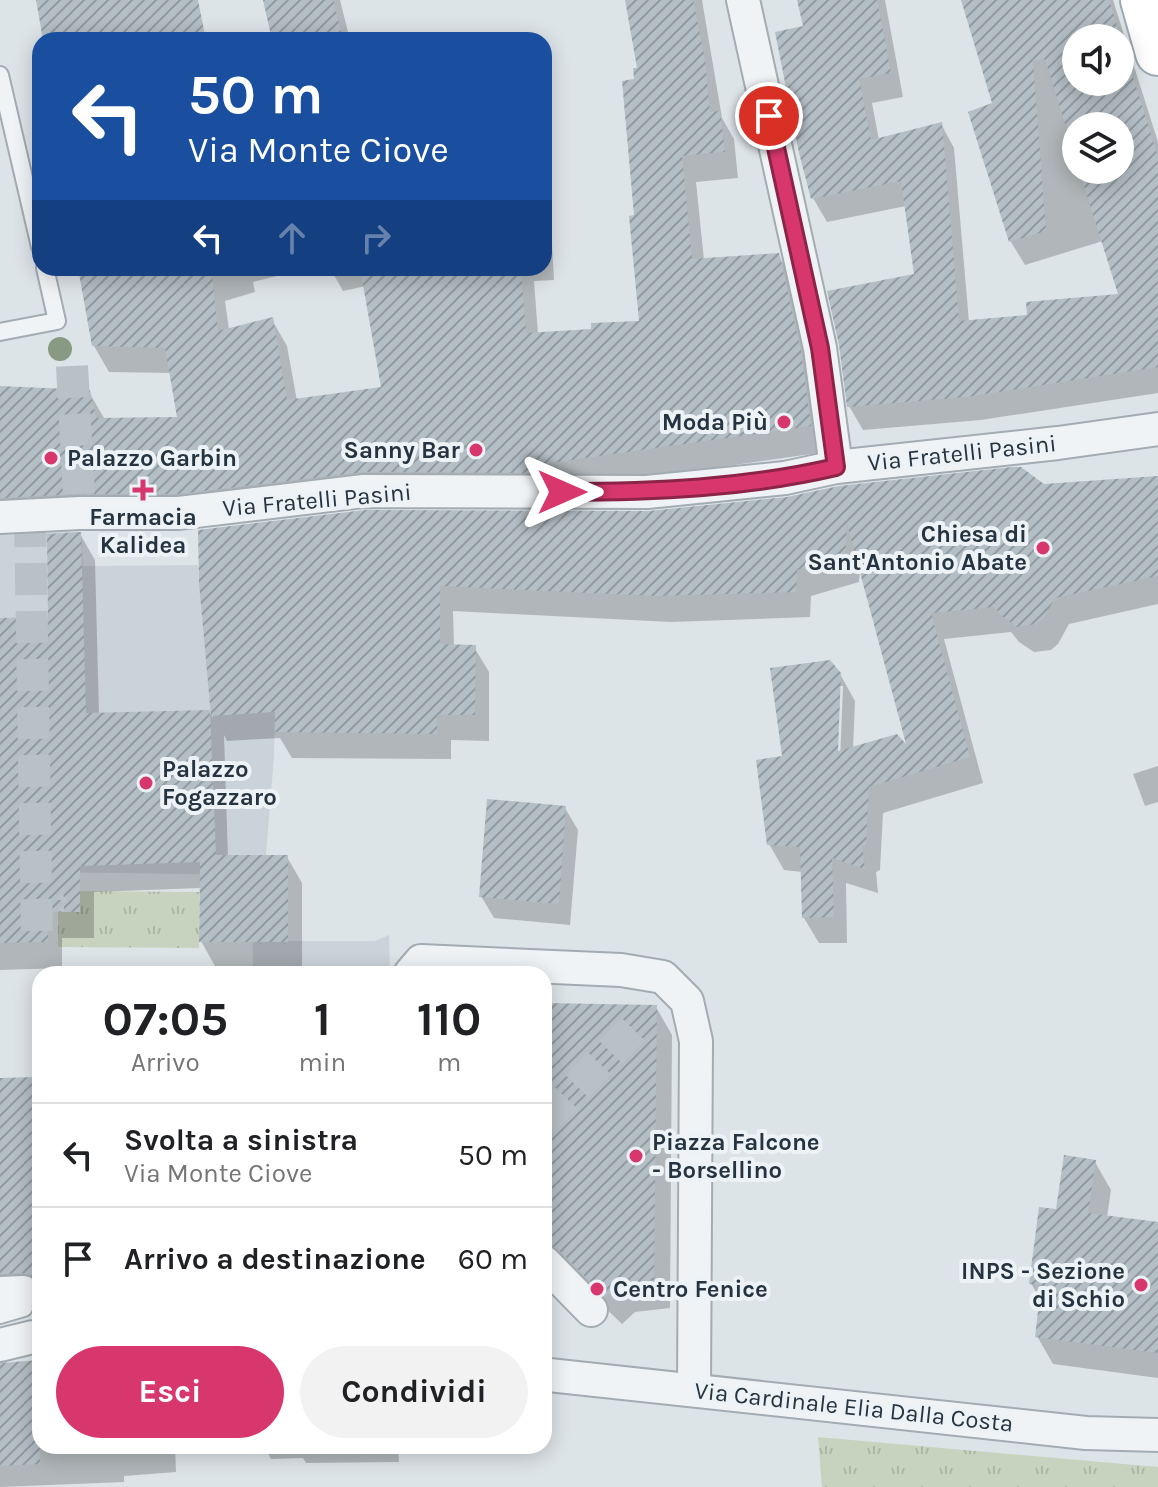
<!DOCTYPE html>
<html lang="it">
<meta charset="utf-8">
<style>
:root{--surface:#fff;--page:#f2f2f2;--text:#202124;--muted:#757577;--line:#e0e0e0;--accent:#d8376e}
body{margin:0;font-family:Karla,sans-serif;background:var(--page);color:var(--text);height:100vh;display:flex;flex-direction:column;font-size:30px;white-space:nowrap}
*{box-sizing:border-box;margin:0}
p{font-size:26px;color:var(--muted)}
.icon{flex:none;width:44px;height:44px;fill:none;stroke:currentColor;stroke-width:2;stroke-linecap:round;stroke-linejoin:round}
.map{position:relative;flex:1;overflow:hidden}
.drawer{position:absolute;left:32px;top:966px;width:520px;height:488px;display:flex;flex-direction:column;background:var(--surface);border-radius:24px;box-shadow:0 4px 20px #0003}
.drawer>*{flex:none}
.banner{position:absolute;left:32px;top:32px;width:520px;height:244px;border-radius:24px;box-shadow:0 4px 20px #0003;background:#1a4fa0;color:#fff;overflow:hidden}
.controls{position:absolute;left:1062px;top:24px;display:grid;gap:16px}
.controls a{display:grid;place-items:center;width:72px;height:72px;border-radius:50%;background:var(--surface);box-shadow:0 4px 20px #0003;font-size:40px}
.pin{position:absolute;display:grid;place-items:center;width:68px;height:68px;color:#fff;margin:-34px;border:4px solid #fff;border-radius:50%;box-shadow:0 2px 8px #0007}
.me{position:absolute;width:88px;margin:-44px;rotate:90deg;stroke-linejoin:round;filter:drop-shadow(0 0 6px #0008)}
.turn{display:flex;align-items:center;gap:28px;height:168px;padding:0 24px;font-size:36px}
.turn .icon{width:104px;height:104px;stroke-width:2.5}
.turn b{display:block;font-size:56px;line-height:68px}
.lanes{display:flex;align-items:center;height:76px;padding:0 24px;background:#0003;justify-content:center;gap:40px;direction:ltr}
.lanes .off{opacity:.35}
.eta{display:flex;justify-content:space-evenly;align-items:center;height:136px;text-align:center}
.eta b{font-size:48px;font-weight:700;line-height:56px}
.cta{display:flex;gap:16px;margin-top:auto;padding:16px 24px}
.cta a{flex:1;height:92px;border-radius:48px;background:var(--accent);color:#fff;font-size:32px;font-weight:700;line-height:92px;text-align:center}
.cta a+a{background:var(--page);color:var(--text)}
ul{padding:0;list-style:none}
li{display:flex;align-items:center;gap:24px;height:104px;padding:0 24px;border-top:2px solid var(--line)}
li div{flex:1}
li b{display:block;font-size:30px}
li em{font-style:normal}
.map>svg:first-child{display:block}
.built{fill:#cbd3da}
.grass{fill:url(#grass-tufts)}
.shadow{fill:#0003;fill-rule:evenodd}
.building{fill:url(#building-hatch);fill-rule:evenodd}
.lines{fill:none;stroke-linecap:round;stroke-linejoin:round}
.street-tunnel{stroke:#b8c1c6;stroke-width:32;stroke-dasharray:32 16;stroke-linecap:butt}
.lane-casing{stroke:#a2acb2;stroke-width:20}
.street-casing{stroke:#a2acb2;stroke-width:36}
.primary-casing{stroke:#9caab5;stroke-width:48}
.path{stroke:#bbc1c7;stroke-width:5;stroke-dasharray:6 6;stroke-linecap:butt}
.lane{stroke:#f0f3f6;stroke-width:16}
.street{stroke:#f0f3f6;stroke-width:32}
.primary{stroke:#fff;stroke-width:44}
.tree{fill:#889a84}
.route-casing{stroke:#8c2448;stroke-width:20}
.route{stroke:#d8376e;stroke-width:14}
.poi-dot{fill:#d8376e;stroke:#edf2f6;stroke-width:3}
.labels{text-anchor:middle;stroke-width:8;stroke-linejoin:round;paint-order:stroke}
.poi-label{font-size:24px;font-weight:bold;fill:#253440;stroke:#edf2f6;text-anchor:end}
.street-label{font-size:24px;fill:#253440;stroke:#edf2f6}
</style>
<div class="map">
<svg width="1158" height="1487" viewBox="0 0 1158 1487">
<defs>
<pattern id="grass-tufts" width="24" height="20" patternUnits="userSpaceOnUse" patternTransform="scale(2)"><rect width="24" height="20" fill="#c7d3be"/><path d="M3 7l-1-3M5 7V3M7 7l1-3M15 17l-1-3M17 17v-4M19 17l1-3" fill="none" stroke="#abb6a4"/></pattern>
<pattern id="building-hatch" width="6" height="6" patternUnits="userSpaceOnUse" patternTransform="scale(2)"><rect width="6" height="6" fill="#b4bec5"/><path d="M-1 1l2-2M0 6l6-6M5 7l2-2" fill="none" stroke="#929ba1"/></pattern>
</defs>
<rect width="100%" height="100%" fill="#dde4e8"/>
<path class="built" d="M81,532L83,566L198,565L199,583L236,580L276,660L274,756L266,855V941H375L389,935L390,974L253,973L252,875L48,872L0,786V534Z"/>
<g class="grass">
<path d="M80,891L199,892V948L58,947V912H79Z"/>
<path d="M818,1437L1158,1467V1487H822Z"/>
</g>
<g class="shadow">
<path d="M265,0H340L350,40H274Z"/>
<path d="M627,0H702L722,118L734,139L738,178L696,182L704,260L778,255L794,281L825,452L550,491L380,498L0,527V388L89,392L104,418L180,419L171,373L109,372L94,346L80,268H308L253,282L255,292L225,301L229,330L272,320L287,346L297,401L384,389L366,286L343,291L330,268H544V232L552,245L554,280L534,281L538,334L593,331L641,323L636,217V81L639,69Z"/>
<path d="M799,0H885L903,97L872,103L879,140L941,124L954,148L969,322L1029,317L1124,296L1106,240L1025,265L1011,242L970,113L995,104L963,0H1113L1158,142V393L981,420L863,430L849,406L916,275L906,206L827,222L813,198L805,28ZM1076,38H1120V82H1076ZM1076,126H1120V170H1076Z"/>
<path d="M1158,479V604L1069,624L1058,644L1051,650L1034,652L1019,642L1011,632L944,639L983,783L883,813L880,870L876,872L878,893L846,883L847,943H819L804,918L802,872L784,870L769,844L784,758L840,674L855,701L853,749L910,751L860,569L859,582L811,596L810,617L671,622L453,611L454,646L474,647L489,672V741L451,740V759L292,758L280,738L227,741L224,735L228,857H287L302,883V967L216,968L201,941V888L94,892V938H62V968L0,970V620L50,619L80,534L95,560L99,715L209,712L213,718L201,583L649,513ZM839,686H843L840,761H836Z"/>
<path d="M1158,766V802L1145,806L1133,774Z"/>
<path d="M565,808L578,830L570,925L494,918L481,896Z"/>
<path d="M544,1005L656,1007L672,1035L670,1308L635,1312L622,1324L568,1272L544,1281Z"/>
<path d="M35,1079L40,1089V1296L0,1302V1080Z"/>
<path d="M1095,1162L1111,1190L1107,1217L1158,1224V1378L1053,1364L1037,1336L1041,1302L1031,1283L1057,1211Z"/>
<path d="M40,1362V1446H175L176,1472L124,1476V1482L0,1487V1365Z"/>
<path d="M264,1446H398L399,1462L306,1463L303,1458L271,1459Z"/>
</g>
<g class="building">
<path d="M36,0H198L206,40H43Z"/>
<path d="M263,0H333L343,40H272Z"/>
<path d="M625,0H693L705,60L710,112L720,111L725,152L682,156L692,259L779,253L801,351L811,426L536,465L537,473L364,472L178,494H80L0,498V386L90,390L96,418L177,417L165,348L92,346L78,268H211L218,331L273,317L287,400L381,387L360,268H521L526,333L591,329V323L639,321L629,216L634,215L622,81L634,79L633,68H637Z"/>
<path d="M797,0H877L891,73L859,79L871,140L942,122L959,321L1027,315L1026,302L1118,294L1079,170H1120V126H1076V159L1045,59L1033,61L1046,231L1009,242L968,112L992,103L961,0H1109L1158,157V367L966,397L847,407L839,345L827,291L914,274L901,181L811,199L799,153L775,32L803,26ZM1076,38H1120V82H1076Z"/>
<path d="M1012,467H1021L1044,484L1158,476V576L1055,598L1044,618L1036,624L1017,627L1002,616L994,607L931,613L970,757L869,787L866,845L862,846L865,869L832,858L834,917L802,918L800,847L767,845L756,760L782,756L770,668L830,660L841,673L838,751L897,734L906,744L847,524L845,557L797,570L796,592L655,596L440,586V644L476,645L475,715H437V734L275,732V712L211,716L199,583L198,530L365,510L649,511L787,497L839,486Z"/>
<path d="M81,532L86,713L210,710L216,855H288V942H199L200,862L80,866V912H48V942L0,943V618L48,617L47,534Z"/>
<path d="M487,799L566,806L559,904L479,897Z"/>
<path d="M544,1003L657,1005L654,1280L619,1284L605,1297L558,1249L544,1244Z"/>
<path d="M36,1077L40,1243V1279H37L23,1273L0,1274V1078Z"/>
<path d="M1064,1155L1096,1160L1088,1213L1158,1222V1353L1035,1337L1041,1285L1029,1284L1039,1207L1056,1209Z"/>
<path d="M40,1360V1464L0,1466V1363Z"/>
</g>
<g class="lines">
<g class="street-tunnel">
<path d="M72,366L80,513"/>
<path d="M30,515L37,942"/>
<path d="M544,1121L634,1028"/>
</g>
<defs>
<g id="lane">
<path d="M0,75L40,247"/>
<path d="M0,332L57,321L45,268"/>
<path d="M0,1315L24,1308"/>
</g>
<g id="street">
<path d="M743,0L820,348L836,467"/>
<path d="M0,517L80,513H179L364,491L647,492L785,478L836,467L1058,443L1158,429"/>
<path d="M410,974L421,961L621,970L663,977L687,1001L696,1041L694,1389"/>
<path d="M544,1262L591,1310"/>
<path d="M0,1293L23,1292"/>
<path d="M0,1345L33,1337"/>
<path d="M549,1375L1086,1433L1158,1435"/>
</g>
<path id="primary" d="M1143,0L1158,53"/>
</defs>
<use href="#lane" class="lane-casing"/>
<use href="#street" class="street-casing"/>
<use href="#primary" class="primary-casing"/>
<path class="path" d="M61,894V909H64V891"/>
<use href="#lane" class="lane"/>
<use href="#street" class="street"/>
<use href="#primary" class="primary"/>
</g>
<circle class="tree" cx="60" cy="349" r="12"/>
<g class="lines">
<defs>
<path id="route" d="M562,492C654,492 746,488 836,467L820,348L769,116"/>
</defs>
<use href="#route" class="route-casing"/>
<use href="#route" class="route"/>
</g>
<g class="poi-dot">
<circle cx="784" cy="422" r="8"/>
<circle cx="476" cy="450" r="8"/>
<circle cx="51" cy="458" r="8"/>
<path d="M139 478h8v8h8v8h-8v8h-8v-8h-8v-8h8z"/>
<circle cx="1043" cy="548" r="8"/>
<circle cx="146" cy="783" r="8"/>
<circle cx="636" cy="1156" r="8"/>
<circle cx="1141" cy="1285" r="8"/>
<circle cx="597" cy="1289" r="8"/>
</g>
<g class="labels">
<g class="poi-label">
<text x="768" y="430">Moda Più</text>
<text x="460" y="458">Sanny Bar</text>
<text x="67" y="466" text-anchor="start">Palazzo Garbin</text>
<text x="143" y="525" text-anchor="middle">Farmacia<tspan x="143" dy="28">Kalidea</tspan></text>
<text x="1027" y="542">Chiesa di<tspan x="1027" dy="28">Sant'Antonio Abate</tspan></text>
<text x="162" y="777" text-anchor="start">Palazzo<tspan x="162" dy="28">Fogazzaro</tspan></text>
<text x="652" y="1150" text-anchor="start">Piazza Falcone<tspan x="652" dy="28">- Borsellino</tspan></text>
<text x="1125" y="1279">INPS - Sezione<tspan x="1125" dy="28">di Schio</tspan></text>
<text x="613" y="1297" text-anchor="start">Centro Fenice</text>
</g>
<g class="street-label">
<text transform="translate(962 453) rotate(-6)" y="8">Via Fratelli Pasini</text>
<text transform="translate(317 500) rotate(-5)" y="8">Via Fratelli Pasini</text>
<text transform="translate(854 1407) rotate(6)" y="8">Via Cardinale Elia Dalla Costa</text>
</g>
</g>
</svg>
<div class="controls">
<a><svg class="icon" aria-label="sound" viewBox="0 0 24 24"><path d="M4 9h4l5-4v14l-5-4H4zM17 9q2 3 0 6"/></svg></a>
<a><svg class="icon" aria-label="layers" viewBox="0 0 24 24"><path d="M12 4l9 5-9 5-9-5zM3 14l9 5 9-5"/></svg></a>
</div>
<div class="pin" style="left:769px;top:116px;background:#d93025"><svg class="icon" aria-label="arrive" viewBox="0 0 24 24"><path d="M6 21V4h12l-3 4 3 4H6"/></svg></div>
<svg class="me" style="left:562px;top:492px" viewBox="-20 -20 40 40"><path d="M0-17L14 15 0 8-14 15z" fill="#d8376e" stroke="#fff" stroke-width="4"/></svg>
<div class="banner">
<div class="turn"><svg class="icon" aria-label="left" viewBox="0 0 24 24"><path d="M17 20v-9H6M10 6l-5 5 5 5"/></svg><div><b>50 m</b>Via Monte Ciove</div></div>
<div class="lanes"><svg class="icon" aria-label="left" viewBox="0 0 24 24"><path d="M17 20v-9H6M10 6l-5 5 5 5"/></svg><svg class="icon off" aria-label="ahead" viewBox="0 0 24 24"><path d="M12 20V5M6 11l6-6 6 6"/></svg><svg class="icon off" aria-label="right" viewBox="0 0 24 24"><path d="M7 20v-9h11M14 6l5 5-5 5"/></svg></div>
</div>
<section class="drawer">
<div class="eta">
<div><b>07:05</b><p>Arrivo</p></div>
<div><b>1</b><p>min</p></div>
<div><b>110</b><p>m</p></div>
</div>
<ul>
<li><svg class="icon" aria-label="left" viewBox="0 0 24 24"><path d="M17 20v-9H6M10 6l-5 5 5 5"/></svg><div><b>Svolta a sinistra</b><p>Via Monte Ciove</p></div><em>50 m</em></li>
<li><svg class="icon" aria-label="arrive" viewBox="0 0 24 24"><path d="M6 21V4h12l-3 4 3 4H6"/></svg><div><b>Arrivo a destinazione</b></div><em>60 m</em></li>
</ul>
<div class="cta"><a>Esci</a><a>Condividi</a></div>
</section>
</div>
